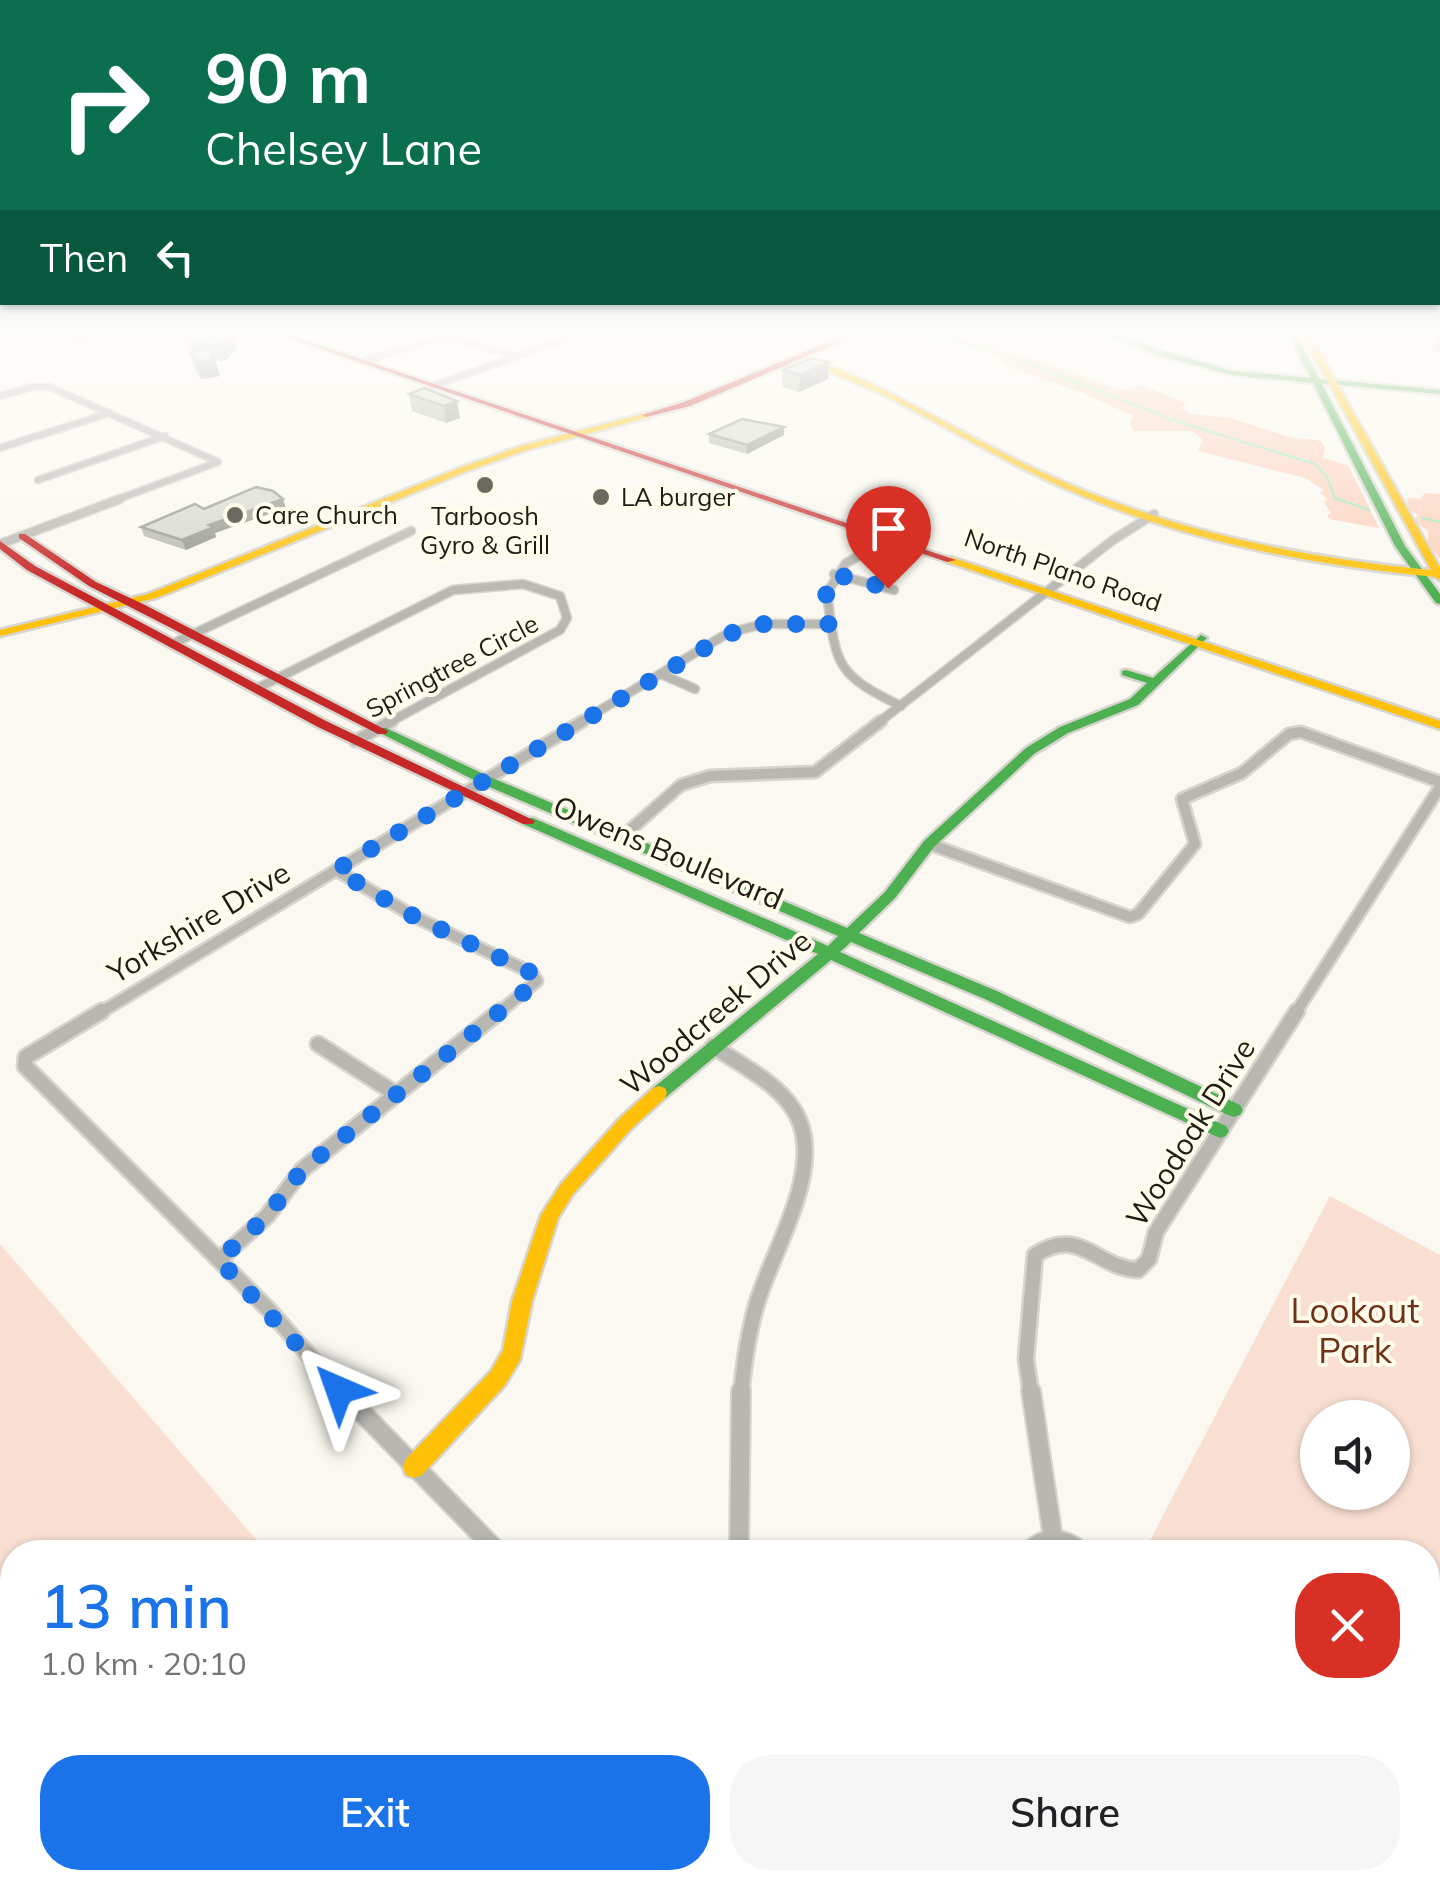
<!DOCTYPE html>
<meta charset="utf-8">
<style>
:root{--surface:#fff;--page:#f6f6f6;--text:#202124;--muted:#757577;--accent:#1a73e8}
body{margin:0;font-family:Mulish,sans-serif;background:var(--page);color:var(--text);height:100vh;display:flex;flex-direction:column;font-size:38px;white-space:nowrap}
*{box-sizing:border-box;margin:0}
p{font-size:32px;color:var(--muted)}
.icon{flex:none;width:55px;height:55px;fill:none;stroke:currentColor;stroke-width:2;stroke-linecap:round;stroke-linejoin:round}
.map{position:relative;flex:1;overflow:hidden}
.panel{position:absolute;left:0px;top:1540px;width:1440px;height:350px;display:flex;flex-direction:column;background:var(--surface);border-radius:40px 40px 0 0;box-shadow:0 2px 8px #0004}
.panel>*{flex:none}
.banner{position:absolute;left:0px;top:0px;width:1440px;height:305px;box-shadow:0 2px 8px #0004;background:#0b6e4f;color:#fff;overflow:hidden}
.tools{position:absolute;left:1300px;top:1400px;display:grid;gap:20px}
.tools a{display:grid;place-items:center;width:110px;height:110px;border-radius:50%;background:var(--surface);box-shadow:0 2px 8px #0004;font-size:50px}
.pin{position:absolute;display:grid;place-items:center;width:85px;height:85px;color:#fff;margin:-102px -42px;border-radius:50% 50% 50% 0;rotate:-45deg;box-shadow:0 0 10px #0007}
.pin .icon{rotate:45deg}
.me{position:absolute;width:110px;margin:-55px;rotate:317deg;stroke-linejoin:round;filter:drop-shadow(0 0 8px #0008)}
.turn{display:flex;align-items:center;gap:35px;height:210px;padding:0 40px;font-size:45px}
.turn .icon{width:130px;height:130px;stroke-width:2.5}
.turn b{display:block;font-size:70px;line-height:85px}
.then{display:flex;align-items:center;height:95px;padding:0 40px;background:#0003;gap:20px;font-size:38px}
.round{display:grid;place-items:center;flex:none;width:105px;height:105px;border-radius:40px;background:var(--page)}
.summary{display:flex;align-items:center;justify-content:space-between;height:170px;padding:0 40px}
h1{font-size:60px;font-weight:600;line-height:75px;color:var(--accent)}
.cta{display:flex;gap:20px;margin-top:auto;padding:20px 40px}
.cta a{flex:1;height:115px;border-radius:40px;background:var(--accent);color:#fff;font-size:40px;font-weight:600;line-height:115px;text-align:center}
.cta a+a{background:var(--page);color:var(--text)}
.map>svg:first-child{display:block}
.green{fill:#f8dfd2;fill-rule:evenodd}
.forest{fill:#fcd1bc}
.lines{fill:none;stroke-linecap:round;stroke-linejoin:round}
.stream{stroke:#a5e6b9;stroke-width:2.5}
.street-far4-casing{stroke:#d6d4cd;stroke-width:9}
.street-far3-casing{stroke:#d6d4cd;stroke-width:11}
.street-far2-casing{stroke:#d6d4cd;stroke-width:15}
.street-far1-casing{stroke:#d6d4cd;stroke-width:19}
.street-casing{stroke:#d6d4cd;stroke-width:22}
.fast-casing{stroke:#d6d4cd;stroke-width:5}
.slow-casing{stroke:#d6d4cd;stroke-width:5}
.jam-casing{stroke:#d6d4cd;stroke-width:5}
.street-far4{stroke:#b9b7b2;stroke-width:6}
.street-far3{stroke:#b9b7b2;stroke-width:8}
.street-far2{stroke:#b9b7b2;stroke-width:10}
.street-far1{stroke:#b9b7b2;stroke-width:14}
.street{stroke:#b9b7b2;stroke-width:18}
.fast{fill:#4caf50;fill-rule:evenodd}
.slow{fill:#ffc107;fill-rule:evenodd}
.jam{fill:#c62828;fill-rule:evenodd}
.wall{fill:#b8bab1}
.shaded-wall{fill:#969790}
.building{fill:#d6d8ce;stroke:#969790;stroke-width:2.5}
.route{stroke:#1a73e8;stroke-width:18;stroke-dasharray:0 32.4}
.poi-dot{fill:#6c6a60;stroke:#fffceb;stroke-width:4}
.labels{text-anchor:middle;stroke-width:8;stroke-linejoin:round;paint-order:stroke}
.far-poi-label{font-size:25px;fill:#1f1d13;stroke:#fffceb;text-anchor:start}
.far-street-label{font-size:25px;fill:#1f1d13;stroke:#fffceb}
.street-label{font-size:30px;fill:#1f1d13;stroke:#fffceb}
.near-park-label{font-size:35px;fill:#6e3218;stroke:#fffceb}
</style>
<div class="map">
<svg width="1440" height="1890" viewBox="0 0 1440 1890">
<rect width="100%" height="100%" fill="#faf8f0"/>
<g class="green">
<path d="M1330,1196L1440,1255V1890H967L974,1878H1428V1552H1144ZM1318,1418H1392V1492H1318Z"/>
<path d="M0,1244L267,1552H12V1878H547L558,1890H0Z"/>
</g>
<g class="forest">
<path d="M908,331L996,344L1004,348L1002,352L1021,354L1111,387L1125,390L1141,385L1186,403L1182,409L1191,414L1230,418L1292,438L1320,440L1325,447L1323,458L1348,465L1379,528L1329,519L1327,515L1331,513L1324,502L1327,499L1320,492L1324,490L1305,478L1198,451L1203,440L1192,431H1134L1130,424L1133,416L1085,394L1005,366L998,359L1002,356Z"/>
<path d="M1425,493L1440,494V559L1428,544V531L1413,520L1418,515L1408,509L1407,498L1420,499Z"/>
</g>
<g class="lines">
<g class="stream">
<path d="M919,331L1001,353L1179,422L1315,464L1327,477L1335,498L1369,510"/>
<path d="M1422,518L1440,522"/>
</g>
<defs>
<g id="street-far4">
<path d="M59,331L82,340"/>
<path d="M363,361L446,336L515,356"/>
<path d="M433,386L587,331"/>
<path d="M0,396L32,387H50L218,462L113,501"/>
<path d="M0,448L109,413"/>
<path d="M38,480L165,436"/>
</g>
<g id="street-far3">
<path d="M0,544L120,499"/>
<path d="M834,574L894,590"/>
<path d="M172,644L411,531"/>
<path d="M661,674L695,689"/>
<path d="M256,689L453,590L523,584L560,596L567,618L560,630L388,723"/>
<path d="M901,706C834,674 836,664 827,593L846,563L903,532"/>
<path d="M579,723L728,633L763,624H831"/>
<path d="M878,723L1113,540L1154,514"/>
</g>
<g id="street-far2">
<path d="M355,741L392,721"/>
<path d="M621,838L681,785L710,776L815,772L881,721"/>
<path d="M929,844L1130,917L1138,914L1195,844L1182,799L1242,773L1289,734L1301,732L1440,782"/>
<path d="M336,870L415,917L532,973L537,981L497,1014"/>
<path d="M98,1014L583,721"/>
<path d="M1295,1014L1440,787"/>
</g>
<g id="street-far1">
<path d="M102,1011L26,1057L25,1066L270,1311L343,1394"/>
<path d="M318,1044L396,1094"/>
<path d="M713,1046C742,1066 785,1086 799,1120C822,1174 772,1252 757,1303C748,1333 744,1363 741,1394"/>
<path d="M219,1260L267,1216L302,1170L500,1011"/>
<path d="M1031,1394L1026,1359L1035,1255C1080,1225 1096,1268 1138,1270L1149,1259L1156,1232L1297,1011"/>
</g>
<g id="street">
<path d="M341,1391L498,1552"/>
<path d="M1031,1391L1053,1538"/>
<path d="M739,1552L741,1391"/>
<path d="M1029,1552C1046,1534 1064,1537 1082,1552"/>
</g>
<g id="fast">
<path d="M1099,331H1109L1160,350L1232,371L1311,378L1287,331H1294L1319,379L1440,390V394L1321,383L1405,546L1440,594V604L1436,603L1395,546L1313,383L1232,375L1154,354Z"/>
<path d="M1201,635L1207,638L1205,640L1138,705L1068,733L1034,754L934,847L895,898L859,933L999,992L1240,1105L1243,1110L1240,1115L1234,1117L1228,1115L987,1000L851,942L840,952L1226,1126L1229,1131L1226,1136L1220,1138L831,960L665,1098L659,1100L653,1098L651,1093L653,1088L818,954L523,824L521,821L523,818H533L828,946L838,936L480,783L376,731L378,728H386L490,777L847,928L885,892L924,841L1026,748L1060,727L1130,699L1147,683L1122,675V671L1126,670L1153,678Z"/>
</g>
<g id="slow">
<path d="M1300,331H1308L1440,568V580L1435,577C1313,565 1193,543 1080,495C1016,469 958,433 897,402C868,386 835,377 807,361L814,359C893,389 963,435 1040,471C1164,529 1295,557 1431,570Z"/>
<path d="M646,413L650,415L649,417L527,450L465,472L156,598L0,636V630L148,594L459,468L521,446Z"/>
<path d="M951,557L1440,721V729L947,562L946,560Z"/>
<path d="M659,1086L665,1088L667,1093L665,1098L632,1128L573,1194L558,1218L532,1301L520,1360L505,1385L422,1475L414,1478L406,1475L403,1467L406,1459L491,1371L503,1350L512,1301L541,1215L561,1184L620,1118L653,1088Z"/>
</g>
<g id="jam">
<path d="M268,331H277L956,560L947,562Z"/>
<path d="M856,331H866L690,406L646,417L642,415L684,402Z"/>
<path d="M19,534H25L96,582L143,604L388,731L386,734H378L89,586L19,538Z"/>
<path d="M0,541L35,566L326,721L535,821L533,824H523L318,727L27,570L0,549Z"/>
</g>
</defs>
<use href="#street-far4" class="street-far4-casing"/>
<use href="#street-far3" class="street-far3-casing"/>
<use href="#street-far2" class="street-far2-casing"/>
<use href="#street-far1" class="street-far1-casing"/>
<use href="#street" class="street-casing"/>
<use href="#fast" class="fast-casing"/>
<use href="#slow" class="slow-casing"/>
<use href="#jam" class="jam-casing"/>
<use href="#street-far4" class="street-far4"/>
<use href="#street-far3" class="street-far3"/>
<use href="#street-far2" class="street-far2"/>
<use href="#street-far1" class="street-far1"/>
<use href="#street" class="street"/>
<use href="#fast" class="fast"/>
<use href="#slow" class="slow"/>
<use href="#jam" class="jam"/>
</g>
<g class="wall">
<path d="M1440,331V352L1433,350Z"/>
<path d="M185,339L238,348L224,361H216L220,376L201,379L194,368Z"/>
<path d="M829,362L828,379L799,392L782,387L783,370Z"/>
<path d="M424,388L460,418L446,423L412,411L409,394Z"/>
<path d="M709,434L784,435L747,454L709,443Z"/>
<path d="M286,508L215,533L216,537L186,550L144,536L141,527L204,509Z"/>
</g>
<g class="shaded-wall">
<path d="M234,332L238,348L224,361L220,345Z"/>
<path d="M215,359L220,376L201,379L197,362Z"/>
<path d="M829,362L828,379L799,392L800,375Z"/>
<path d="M457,401L460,418L446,423L444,406Z"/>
<path d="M784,427V435L747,454V445Z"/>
<path d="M283,499L286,508L215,533L216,537L186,550L182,540L209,525Z"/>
</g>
<g class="building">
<path d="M234,332L220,345H209L185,339Z"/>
<path d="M209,349L215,359L197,362L189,352Z"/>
<path d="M812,358L829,362L800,375L783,370Z"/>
<path d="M424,388L457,401L444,406L409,394Z"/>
<path d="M742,419L784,427L747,445L709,434Z"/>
<path d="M256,487L273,491L283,499L209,525L214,527L182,540L141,527L195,504L204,509Z"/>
</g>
<linearGradient id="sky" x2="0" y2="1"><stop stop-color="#8dc8d5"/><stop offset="0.56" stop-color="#fdfcf8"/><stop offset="1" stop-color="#fdfcf8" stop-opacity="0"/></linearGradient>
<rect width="1440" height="595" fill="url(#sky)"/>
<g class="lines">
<path class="route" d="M339,1390L219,1260L267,1216L302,1170L538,981L532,973L415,917L336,870L728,634L764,624H831L826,593L834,574L888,588"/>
</g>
<g class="poi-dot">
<circle cx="485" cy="485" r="10"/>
<circle cx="601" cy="497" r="10"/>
<circle cx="235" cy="515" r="10"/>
</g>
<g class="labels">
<g class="far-poi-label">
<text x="621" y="506">LA burger</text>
<text x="255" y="524">Care Church</text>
<text x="485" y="525" text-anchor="middle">Tarboosh<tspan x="485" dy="29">Gyro &amp; Grill</tspan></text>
</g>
<g class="far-street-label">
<text transform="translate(1063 570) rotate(19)" y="9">North Plano Road</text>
<text transform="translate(452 666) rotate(-28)" y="9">Springtree Circle</text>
</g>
<g class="street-label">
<text transform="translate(668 853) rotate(23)" y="10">Owens Boulevard</text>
<text transform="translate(199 923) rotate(-31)" y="10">Yorkshire Drive</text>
<text transform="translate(716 1013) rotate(-40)" y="10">Woodcreek Drive</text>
<text transform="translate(1191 1133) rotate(-58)" y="10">Woodoak Drive</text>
</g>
<g class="near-park-label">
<text x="1355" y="1323">Lookout<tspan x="1355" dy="40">Park</tspan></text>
</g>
</g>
</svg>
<div class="tools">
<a><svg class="icon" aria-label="sound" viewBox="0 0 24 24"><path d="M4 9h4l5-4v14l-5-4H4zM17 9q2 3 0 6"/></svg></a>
</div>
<div class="pin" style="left:888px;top:588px;background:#d93025"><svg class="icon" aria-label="arrive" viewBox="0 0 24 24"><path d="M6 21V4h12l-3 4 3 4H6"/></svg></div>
<svg class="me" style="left:339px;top:1390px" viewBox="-20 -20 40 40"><path d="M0-17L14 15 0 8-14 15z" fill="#1a73e8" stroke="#fff" stroke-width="4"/></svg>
<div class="banner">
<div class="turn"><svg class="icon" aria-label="right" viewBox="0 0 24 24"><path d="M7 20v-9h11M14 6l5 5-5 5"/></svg><div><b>90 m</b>Chelsey Lane</div></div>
<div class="then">Then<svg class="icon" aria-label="left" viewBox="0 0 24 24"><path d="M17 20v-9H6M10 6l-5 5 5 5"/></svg></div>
</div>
<section class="panel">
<div class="summary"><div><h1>13 min</h1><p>1.0 km · 20:10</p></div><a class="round" style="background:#d93025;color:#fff"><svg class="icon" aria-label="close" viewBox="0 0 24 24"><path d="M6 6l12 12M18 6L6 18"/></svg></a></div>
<div class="cta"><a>Exit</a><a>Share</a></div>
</section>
</div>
